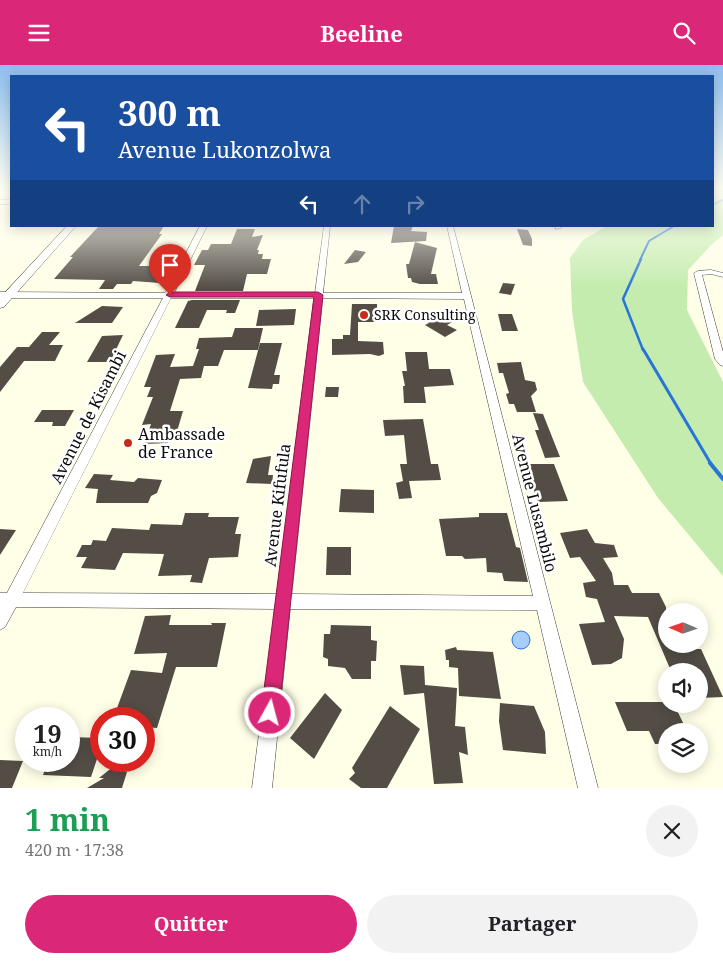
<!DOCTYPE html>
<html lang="fr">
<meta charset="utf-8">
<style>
:root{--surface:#fff;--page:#f2f2f2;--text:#202124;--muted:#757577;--accent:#db2777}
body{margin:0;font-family:"Noto Serif",serif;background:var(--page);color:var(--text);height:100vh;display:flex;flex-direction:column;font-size:19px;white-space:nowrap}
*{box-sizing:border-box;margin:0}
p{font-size:16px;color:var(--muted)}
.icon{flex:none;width:28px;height:28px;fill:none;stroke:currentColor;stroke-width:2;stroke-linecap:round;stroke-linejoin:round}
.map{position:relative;height:723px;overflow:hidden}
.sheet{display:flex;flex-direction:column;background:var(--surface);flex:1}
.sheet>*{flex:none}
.top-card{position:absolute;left:10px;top:10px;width:704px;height:152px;border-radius:0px;box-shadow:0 2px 12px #0003;background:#1a4fa0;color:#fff;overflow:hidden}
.needle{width:32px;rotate:272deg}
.buttons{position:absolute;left:658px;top:538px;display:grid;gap:10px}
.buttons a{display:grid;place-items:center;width:50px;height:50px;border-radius:50%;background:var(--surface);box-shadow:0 2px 12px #0003;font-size:25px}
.speed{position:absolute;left:15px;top:642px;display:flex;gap:10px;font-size:25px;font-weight:700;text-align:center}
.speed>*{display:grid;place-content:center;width:65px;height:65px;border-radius:50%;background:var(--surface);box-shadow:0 2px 12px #0003;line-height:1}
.speed small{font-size:12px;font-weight:400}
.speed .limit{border:8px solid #d22;background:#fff;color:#111}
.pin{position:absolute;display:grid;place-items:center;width:42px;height:42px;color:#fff;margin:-51px -21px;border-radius:50% 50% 50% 0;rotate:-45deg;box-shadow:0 0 5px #0007}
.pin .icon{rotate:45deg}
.me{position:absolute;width:55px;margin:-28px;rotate:7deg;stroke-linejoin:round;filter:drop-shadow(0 0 4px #0008)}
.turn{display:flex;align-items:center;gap:18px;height:105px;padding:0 25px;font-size:22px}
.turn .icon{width:65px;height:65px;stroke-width:2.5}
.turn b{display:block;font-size:35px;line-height:42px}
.lanes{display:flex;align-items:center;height:48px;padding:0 25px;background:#0003;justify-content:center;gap:25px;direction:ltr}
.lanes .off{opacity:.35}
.round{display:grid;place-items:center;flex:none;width:52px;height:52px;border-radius:26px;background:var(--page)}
.headline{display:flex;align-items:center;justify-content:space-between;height:85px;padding:0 25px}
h1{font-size:30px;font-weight:700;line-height:38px;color:#1e9e55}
.cta{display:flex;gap:10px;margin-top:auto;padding:10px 25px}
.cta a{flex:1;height:58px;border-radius:30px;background:var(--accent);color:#fff;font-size:20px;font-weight:700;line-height:58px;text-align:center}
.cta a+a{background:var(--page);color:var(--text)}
header{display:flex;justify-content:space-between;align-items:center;height:65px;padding:0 25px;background:var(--accent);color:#fff;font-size:22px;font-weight:700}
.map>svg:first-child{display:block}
.green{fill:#c4ecae}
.water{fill:#a7cdfb;stroke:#2874d7}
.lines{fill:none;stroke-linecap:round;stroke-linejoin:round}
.stream-far3{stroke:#2874d7;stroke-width:2}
.stream-far2{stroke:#2874d7;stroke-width:2.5}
.stream-far1{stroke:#2874d7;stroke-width:3}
.stream{stroke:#2874d7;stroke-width:4}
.building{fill:#534d46}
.minor-casing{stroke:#3d3d3d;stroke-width:1}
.tertiary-casing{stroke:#3d3d3d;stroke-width:1}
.minor{fill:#fff;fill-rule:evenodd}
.tertiary{fill:#fff;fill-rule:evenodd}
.route{fill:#db2777;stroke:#8e194d}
.poi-dot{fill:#c32d19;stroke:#fff;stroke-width:2}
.labels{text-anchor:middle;stroke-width:5;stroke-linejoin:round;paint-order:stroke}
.far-poi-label{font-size:14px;fill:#0a0a0a;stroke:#fff;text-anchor:start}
.street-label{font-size:16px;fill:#0a0a0a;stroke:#fff}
.poi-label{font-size:16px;fill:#0a0a0a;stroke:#fff;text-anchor:start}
</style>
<header><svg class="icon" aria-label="menu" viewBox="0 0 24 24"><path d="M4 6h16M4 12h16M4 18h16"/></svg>Beeline<svg class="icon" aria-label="search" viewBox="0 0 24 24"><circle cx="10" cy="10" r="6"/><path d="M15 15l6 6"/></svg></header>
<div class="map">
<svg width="723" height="723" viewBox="0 0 723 723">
<rect width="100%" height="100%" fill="#fffee7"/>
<path class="green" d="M713,123H723V170L711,180L688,205L687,245L723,317V511L658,433L583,317L572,246L570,193L583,175L607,161H712Z"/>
<circle class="water" cx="521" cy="575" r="9"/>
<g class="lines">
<g class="stream-far3">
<path d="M712,140L723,135"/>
<path d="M640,195L649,176L674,161"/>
</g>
<path class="stream-far2" d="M641,194L623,234L643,285"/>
<path class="stream-far1" d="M643,284L711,399"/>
<path class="stream" d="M710,398L723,414"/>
</g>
<g class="building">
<path d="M99,161H164L159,169H162L139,201H169L160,218L133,216L131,219H117L113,224H99L105,215L54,214L73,192H70Z"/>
<path d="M394,161H413L411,166L427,167L426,176L391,178Z"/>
<path d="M237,164H255L252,172L263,170L257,185H259L258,189H263L262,194H271L267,209H247L243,226H195L205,200H194L202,185H208L211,179H231Z"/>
<path d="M517,164L528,165L532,174V181L523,180Z"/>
<path d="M415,177L437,183L431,209H436L438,219H420L412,217L411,213H408L406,199H409Z"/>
<path d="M355,185L366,187L358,197L344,199Z"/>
<path d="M503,218L515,219L511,230L499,228Z"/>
<path d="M192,235H240L235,248H226L227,245H207L199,263H175L188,236Z"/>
<path d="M352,239H377V257H358V276L383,277L384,289L379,291L370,289L332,290V274H343V270H350Z"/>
<path d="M102,241L123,242L112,258H75Z"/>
<path d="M296,244L294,260L256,261L259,245Z"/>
<path d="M435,248L454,256L447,260L457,265L445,272L425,260L429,258L423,255Z"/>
<path d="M498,249H512L518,266H502Z"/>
<path d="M235,263H263L258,285H224L218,301H204L201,313L180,314L170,346H183L176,370L170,371L168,378L144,379L151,359L142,360L153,332H147L151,322H144L156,290L175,289L170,302L193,301L199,284H196L199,273L232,272Z"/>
<path d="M42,267H60L49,280H63L55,296H24L0,327V302L17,282H29Z"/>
<path d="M123,270L110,297H87L102,271Z"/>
<path d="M260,278H282L274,310H280L279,319H273L272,324L248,323Z"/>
<path d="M405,287H427L429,304H450L454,320L424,322L426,338H404L403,321H405L402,306H407Z"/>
<path d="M521,297L525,315L535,317L537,325L531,331L536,347H517L514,339H509L506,329L509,328L503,308H499L497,298Z"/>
<path d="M326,322H339L338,332H325Z"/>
<path d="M42,345H74L65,361H52L53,357H34Z"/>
<path d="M533,348L543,349L560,392L545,393L535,365H539Z"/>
<path d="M423,354L431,399H438L441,415L409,416L412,433L399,434L396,418L403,416L400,399H407L404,370L385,371L383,355Z"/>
<path d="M271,391L268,410H273L272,419L246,418L253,394Z"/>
<path d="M525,399H554L568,436L538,437Z"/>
<path d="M94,409L113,410L110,415L134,417L138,413L162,415L157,428L151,431L148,438H96L98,424L85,423Z"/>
<path d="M341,424L374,425V448L339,447Z"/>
<path d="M185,448H209L208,452H239L235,469H241L238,492L209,493L202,518L190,517L192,510L158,511L164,489L123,488L115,505L81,503L87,492H76L82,480H91L93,475L106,476L112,463L149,465L151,459L182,460Z"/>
<path d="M479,448H507L516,482L520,483L528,517L504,516L502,508L487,507L486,493L465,494L462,491H446L439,454L479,452Z"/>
<path d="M0,464L16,465L0,490Z"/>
<path d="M587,464L595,478L614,480L618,492L603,493L612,508L614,520H628L632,528H659L666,542V579H691L694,584H701L723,632L699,633V606H671L648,552L614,551L624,574L622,593L611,599L592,600L579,559L605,557L597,534L586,532L583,518L596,516L580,492L570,493L560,468Z"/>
<path d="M327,482H351V510H326Z"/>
<path d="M171,550L169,560H212L211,558H226L217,602H176L157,663L144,662V654H113L131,605L162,608L167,588L134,589L145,551Z"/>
<path d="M331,560L371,561V575L377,576L376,596H371V614H352L345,603L328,601V594L323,592L324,569H330Z"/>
<path d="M456,582L457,585L493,587L501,634L459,631L458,603L449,602V595H446L445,585Z"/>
<path d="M400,600L424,601L425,620L457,623L455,661L465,662L468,690L459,687L463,718L434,719L424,628L404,630Z"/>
<path d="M325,628L342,645L314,694L290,673Z"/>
<path d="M615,637H666V639H674L687,666H666V679H655L649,666H627Z"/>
<path d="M500,638L534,641L545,667L546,689L503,685L499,656Z"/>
<path d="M390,641L420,664L387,723H361L349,714L355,708L352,703Z"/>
<path d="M69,672L101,673V682L91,712L43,710L48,696H69Z"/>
<path d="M0,695L23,696L12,723H0Z"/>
<path d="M114,701L127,707L122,723H87L104,713H99Z"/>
</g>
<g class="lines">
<defs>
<g id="minor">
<rect x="0" y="135" width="11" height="4"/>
<path d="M200,161H207L174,228H315L324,161H330L323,228H462L447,161H453L598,723H578L537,545L290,544L272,723H252L275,544L16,542L5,562L0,565V528H7L163,233H0V227L165,228ZM171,233H314L277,529L23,528ZM323,233L464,234L533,531L292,529Z"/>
<path d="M555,161H561V163L556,164Z"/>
<path d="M711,205L723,208V212L711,209L702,210L723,287V301L720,300L715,294L694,208L698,206Z"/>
</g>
<path id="tertiary" d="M67,161H76L4,242L0,243V233Z"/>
</defs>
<use href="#minor" class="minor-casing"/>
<use href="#tertiary" class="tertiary-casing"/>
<use href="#minor" class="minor"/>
<use href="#tertiary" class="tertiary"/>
</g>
<linearGradient id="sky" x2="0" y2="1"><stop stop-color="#8ebef0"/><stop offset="0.55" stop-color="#fffff4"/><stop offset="1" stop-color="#fffff4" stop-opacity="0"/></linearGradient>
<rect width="723" height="224" fill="url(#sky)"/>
<path class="route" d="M318,227L323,230L279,648L276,655L270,657L264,655L261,648L314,232H170L166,230L170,227Z"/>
<g class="poi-dot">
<circle cx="364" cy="250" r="5"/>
<circle cx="128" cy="378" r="5"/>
</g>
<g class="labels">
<g class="far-poi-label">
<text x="374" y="255">SRK Consulting</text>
</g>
<g class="street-label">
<text transform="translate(88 352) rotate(-63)" y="6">Avenue de Kisambi</text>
<text transform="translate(535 438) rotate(76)" y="6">Avenue Lusambilo</text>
<text transform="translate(277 440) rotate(-83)" y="6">Avenue Kifufula</text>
</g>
<g class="poi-label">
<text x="138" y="375">Ambassade<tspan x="138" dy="18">de France</tspan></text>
</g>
</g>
</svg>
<div class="buttons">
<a><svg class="needle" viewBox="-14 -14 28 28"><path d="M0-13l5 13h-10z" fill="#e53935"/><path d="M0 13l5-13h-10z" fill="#757577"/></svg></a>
<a><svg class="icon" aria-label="sound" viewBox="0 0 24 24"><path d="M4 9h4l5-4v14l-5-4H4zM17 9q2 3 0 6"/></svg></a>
<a><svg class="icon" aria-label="layers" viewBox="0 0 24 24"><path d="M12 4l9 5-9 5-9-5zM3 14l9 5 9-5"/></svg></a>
</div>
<div class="speed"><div>19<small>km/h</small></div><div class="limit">30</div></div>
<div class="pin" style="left:170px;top:230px;background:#d93025"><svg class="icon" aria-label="arrive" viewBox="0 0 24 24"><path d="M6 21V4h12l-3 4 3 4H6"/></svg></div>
<svg class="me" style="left:270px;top:648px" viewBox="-20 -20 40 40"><circle r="17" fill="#db2777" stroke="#fff" stroke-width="3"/><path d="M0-11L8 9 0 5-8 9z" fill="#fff"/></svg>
<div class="top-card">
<div class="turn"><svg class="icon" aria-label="left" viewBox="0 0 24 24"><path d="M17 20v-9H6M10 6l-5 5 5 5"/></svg><div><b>300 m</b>Avenue Lukonzolwa</div></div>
<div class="lanes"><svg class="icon" aria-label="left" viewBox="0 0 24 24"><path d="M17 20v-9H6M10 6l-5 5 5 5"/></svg><svg class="icon off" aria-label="ahead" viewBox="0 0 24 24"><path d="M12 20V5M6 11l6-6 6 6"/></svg><svg class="icon off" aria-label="right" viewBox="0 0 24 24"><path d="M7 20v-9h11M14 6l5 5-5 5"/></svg></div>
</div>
</div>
<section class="sheet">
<div class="headline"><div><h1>1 min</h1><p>420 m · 17:38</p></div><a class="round"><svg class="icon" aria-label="close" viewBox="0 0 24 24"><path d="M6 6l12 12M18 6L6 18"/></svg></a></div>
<div class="cta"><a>Quitter</a><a>Partager</a></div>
</section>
